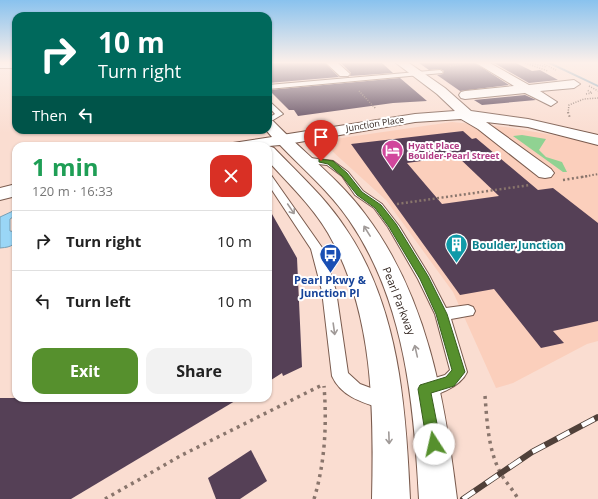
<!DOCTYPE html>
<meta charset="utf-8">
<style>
:root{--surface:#fff;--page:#f2f2f2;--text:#222;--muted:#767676;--line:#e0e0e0;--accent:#56902d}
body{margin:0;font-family:"Open Sans",sans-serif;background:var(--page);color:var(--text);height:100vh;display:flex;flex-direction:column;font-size:15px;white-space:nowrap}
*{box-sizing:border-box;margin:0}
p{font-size:13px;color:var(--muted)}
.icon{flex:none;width:22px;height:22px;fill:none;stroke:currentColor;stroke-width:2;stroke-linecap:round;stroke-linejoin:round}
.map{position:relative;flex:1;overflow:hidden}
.details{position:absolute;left:12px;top:142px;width:260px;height:260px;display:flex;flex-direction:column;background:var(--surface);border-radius:12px;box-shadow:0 1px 3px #0004}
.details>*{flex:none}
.banner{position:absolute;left:12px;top:12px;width:260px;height:122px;border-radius:12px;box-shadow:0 1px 3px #0004;background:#00695c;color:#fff;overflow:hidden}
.pin{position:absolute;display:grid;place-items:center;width:34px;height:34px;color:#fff;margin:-41px -17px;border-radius:50% 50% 50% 0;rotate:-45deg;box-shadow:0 0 4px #0007}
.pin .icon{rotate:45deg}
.me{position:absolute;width:44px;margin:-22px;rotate:350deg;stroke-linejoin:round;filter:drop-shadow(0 0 3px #0008)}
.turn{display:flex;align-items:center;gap:14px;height:84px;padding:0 20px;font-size:18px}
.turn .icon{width:52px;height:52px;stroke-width:2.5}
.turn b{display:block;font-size:28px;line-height:34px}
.then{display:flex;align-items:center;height:38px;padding:0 20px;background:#0003;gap:8px;font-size:15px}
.round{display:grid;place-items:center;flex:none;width:42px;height:42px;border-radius:12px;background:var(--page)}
.head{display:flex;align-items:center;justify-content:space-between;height:68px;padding:0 20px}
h1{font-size:24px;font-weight:700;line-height:30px;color:#1e9e55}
.action{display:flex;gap:8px;margin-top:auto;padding:8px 20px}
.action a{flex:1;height:46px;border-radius:12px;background:var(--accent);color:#fff;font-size:16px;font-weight:700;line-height:46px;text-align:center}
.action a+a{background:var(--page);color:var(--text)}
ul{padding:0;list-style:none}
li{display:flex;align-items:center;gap:12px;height:60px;padding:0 20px;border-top:1px solid var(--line)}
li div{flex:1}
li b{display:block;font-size:15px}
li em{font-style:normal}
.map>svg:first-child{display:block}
.built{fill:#fbcfbc}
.green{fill:#90d292}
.water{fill:#9ad6f6;stroke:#799fb4}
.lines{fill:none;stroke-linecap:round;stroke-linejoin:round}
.stream{fill:#799fb4;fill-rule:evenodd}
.building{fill:#554056;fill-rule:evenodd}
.lane-casing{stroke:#7a5b4e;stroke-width:2}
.street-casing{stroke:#7a5b4e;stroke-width:2}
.secondary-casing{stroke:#7a5b4e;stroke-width:2}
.path-far3{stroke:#89756c;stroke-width:1.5;stroke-dasharray:1 1.5;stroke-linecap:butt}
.path-far2{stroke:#89756c;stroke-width:2;stroke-dasharray:1.5 2;stroke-linecap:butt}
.path-far1{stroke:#89756c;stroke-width:2.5;stroke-dasharray:2 2.5;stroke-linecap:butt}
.path{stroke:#89756c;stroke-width:3.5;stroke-dasharray:3 4.5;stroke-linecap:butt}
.lane{fill:#fff;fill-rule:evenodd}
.street{fill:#fff;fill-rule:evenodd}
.secondary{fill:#fff;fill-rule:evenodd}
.rail-casing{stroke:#504039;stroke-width:6}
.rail{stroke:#fff;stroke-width:4.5;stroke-dasharray:14;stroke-linecap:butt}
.oneway{stroke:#a09a98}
.route{fill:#56902d;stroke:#385e1d}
.labels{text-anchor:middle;stroke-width:4;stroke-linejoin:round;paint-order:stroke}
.far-street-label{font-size:9px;fill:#2c1f19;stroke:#fff}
.far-hotel-label{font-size:9px;font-weight:bold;fill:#b23c85;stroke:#fff;text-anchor:start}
.culture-label{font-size:11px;font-weight:bold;fill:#0d838f;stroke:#fff;text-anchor:start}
.transit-label{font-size:11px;font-weight:bold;fill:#164399;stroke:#fff}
.street-label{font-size:11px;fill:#2c1f19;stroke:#fff}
</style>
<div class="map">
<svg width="598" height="499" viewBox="0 0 598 499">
<rect width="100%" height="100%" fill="#faddd1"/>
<path class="built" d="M452,122L506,127L598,143V341L587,344L513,383L496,388L453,292L386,200L321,141Z"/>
<path class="green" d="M522,135L546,139L539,150L546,157L562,162L567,172H563L513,136Z"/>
<path class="water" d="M13,211V217L10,219V231L16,232C16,245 13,247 0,248V217Z"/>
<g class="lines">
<path class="stream" d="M552,63L598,85V87L547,63Z"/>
</g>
<g class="building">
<path d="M268,63H325L339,77L268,83Z"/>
<path d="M341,63H382L393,73L350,76L351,73Z"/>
<path d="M419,63H475L509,85L460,91L437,75L443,74L444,71L440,69L429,70Z"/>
<path d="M494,63H516L532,71L540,70L558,80L529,83Z"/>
<path d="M400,78L427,101L393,103L298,116L294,110H289L269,90Z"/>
<path d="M525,95L536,100L482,105L474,100Z"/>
<path d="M463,131L472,139L476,138L538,190L553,188L598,223V321L553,331L564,343L541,348L494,289L460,295L351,144ZM457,156L499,196L442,204L407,163Z"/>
<path d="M268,207L297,258L302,367L283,376L282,373L268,382Z"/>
<path d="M0,398H240L71,499H0Z"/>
<path d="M251,450L267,481L240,499H216L208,478Z"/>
</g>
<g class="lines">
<defs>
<g id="lane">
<path d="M440,70L443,72L442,73L268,89V85Z"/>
<path d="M268,100L283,114L268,123V118L275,114L268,106Z"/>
<path d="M303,157L333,161L348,172L363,191L382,204L399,226L429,275L446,308L468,305L473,307L475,311L473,315L451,319L467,372C461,386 433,400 418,395L416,389L418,383L445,375L450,370L435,314L418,279L388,227L374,208L355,195L342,176L327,165L300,162V158Z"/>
<path d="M268,174L271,175L323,249L336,291L348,373L360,384L392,396L395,402L392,408L386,410C365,403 342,398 332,376L322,291L311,249L268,184Z"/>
</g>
<g id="street">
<path d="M326,63H338L350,74L348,76H340Z"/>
<path d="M396,63H409L445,88L471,111L528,119L598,135V145L528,127L486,122L551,169L554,173L551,177L545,178L539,177L478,129L461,119L415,122L282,145L277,143L274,140L277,137L282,135L415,114L455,111L437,94Z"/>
<path d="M476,63H490L529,85L574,80L580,84L574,88L540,91L557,102L551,106L525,93L465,99L461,98L459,95L461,92L465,91L514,86Z"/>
</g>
<g id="secondary">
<rect x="0" y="63" width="16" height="5"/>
<path d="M467,111L472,112L474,115L472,118H459L457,115L459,112Z"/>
<path d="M268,120L273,121C303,152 339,179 365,214C427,296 445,399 457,499H419C414,404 405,301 349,220C330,192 303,169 280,145L269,146L274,148C299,174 326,198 346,229C399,307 406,407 410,499H372C374,410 374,312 328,233C312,206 289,184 268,161V146H231L233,143L272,137L266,130H268Z"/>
<path d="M16,184V196L0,200V188Z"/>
</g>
</defs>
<use href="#lane" class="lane-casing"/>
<use href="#street" class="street-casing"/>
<use href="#secondary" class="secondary-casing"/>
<g class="path-far3">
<path d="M525,63L548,71"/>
<path d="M530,63L547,67"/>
<path d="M542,63L556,70"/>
<path d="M450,66L465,64"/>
<path d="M589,86L598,91"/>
<path d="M359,91L376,109"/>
<path d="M586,94L592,93L587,90"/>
<path d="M568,113L569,105L584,99L598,98"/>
</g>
<g class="path-far2">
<path d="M568,112L570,118"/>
<path d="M582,177L598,174"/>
</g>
<g class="path-far1">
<path d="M563,180L588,176"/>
<path d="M397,204L530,185"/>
</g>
<g class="path">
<path d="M485,396C487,421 488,447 499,470C504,481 513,489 518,499"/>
<path d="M105,499L182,455L324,384"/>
<path d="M314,499C325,463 327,424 324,386"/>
</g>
<use href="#lane" class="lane"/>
<use href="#street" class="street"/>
<use href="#secondary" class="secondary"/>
<defs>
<path id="rail" d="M463,499L532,452L598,417"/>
</defs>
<use href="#rail" class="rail-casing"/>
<use href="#rail" class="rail"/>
</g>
<defs><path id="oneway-shaft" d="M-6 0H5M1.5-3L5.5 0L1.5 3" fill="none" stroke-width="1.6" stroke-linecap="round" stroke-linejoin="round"/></defs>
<g class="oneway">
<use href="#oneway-shaft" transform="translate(291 209) rotate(56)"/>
<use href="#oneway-shaft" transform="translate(367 231) rotate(-122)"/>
<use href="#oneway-shaft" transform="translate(334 329) rotate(82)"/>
<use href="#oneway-shaft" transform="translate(416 351) rotate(-103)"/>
<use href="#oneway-shaft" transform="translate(389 438) rotate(88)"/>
</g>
<linearGradient id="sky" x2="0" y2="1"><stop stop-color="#89c2ee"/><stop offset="0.47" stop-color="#fdf0ea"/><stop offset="1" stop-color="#fdf0ea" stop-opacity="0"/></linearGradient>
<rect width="598" height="133" fill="url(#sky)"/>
<path class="route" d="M319,159L333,161L347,173L362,192L381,205L396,224L428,276L447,314L465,372L454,386L431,393L441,444L439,449L434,451L429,449L427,444L418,389L420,385L446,377L452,370L436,314L420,279L389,227L375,208L357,195L342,176L328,164L319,162Z"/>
<defs>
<symbol id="hotel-pin" viewBox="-11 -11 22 30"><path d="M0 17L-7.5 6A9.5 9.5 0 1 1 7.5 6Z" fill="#d1479c" stroke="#fff"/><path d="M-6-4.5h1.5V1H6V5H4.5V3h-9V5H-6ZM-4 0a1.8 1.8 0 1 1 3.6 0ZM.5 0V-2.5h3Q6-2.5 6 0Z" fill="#fff"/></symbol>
<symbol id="building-pin" viewBox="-11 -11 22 30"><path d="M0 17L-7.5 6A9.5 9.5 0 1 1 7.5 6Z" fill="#0f9aa8" stroke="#fff"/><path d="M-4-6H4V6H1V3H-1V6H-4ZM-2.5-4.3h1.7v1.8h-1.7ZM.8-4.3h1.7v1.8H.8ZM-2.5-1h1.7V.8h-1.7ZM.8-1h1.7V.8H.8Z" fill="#fff"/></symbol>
<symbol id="bus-pin" viewBox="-11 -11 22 30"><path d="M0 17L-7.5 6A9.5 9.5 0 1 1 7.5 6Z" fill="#1a4fb4" stroke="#fff"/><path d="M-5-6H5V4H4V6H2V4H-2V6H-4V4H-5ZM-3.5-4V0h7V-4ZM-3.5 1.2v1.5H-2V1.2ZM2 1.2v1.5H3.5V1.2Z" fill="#fff"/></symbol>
</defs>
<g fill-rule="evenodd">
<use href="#hotel-pin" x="380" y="138" width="25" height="34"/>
<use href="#building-pin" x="444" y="232" width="25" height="34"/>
<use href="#bus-pin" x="318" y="242" width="25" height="34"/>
</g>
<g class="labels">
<g class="far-street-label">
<text transform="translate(375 124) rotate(-9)" y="3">Junction Place</text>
</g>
<g class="far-hotel-label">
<text x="408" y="149">Hyatt Place<tspan x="408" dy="10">Boulder-Pearl Street</tspan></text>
</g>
<g class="culture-label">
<text x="472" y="249">Boulder Junction</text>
</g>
<g class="transit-label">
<text x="330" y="284">Pearl Pkwy &amp;<tspan x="330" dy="13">Junction Pl</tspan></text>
</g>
<g class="street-label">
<text transform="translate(399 301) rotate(69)" y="4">Pearl Parkway</text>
</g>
</g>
</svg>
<div class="pin" style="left:321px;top:161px;background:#d93025"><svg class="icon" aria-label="arrive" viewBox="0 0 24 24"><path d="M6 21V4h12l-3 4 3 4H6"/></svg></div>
<svg class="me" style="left:434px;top:444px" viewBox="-20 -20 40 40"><circle r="19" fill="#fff"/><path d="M0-13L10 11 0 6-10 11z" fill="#56902d"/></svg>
<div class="banner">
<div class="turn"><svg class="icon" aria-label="right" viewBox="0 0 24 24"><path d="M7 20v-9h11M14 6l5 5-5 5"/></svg><div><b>10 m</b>Turn right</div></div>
<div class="then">Then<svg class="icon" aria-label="left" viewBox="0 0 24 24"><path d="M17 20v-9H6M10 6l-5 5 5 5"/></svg></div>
</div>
<section class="details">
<div class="head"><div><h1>1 min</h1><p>120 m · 16:33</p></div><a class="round" style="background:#d93025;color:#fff"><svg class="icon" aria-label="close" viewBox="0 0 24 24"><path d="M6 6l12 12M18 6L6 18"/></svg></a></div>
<ul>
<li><svg class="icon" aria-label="right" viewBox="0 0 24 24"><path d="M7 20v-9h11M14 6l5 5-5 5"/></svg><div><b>Turn right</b></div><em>10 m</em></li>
<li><svg class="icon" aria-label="left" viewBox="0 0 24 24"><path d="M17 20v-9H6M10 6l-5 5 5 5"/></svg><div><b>Turn left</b></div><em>10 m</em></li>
</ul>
<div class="action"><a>Exit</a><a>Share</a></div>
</section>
</div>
